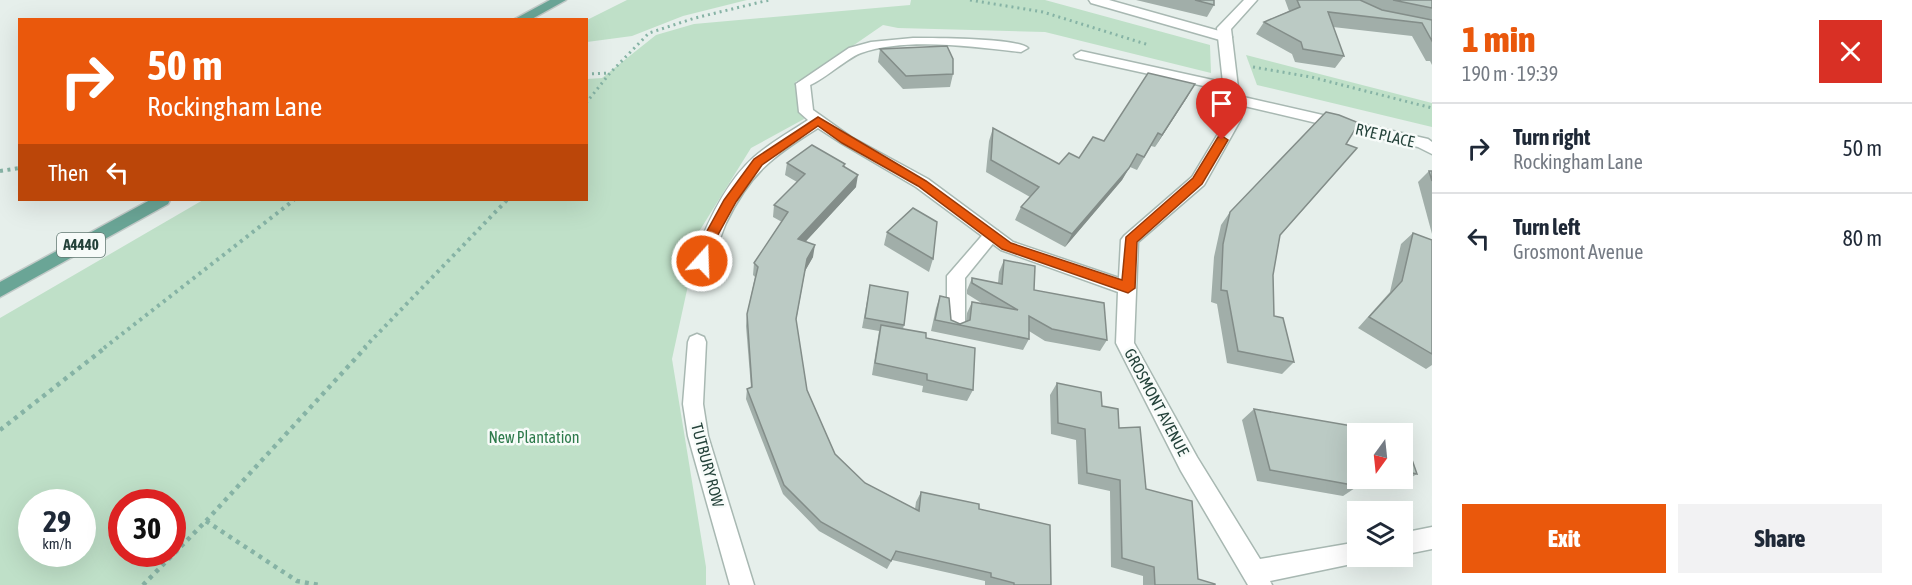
<!DOCTYPE html>
<meta charset="utf-8">
<style>
:root{--surface:#fff;--page:#f2f2f3;--text:#1f2937;--muted:#747a83;--line:#e0e1e3;--accent:#ea580c}
body{margin:0;font-family:"Asap Condensed",sans-serif;background:var(--page);color:var(--text);height:100vh;display:flex;flex-direction:column;font-size:22px;white-space:nowrap}
*{box-sizing:border-box;margin:0}
p{font-size:20px;color:var(--muted)}
.icon{flex:none;width:33px;height:33px;fill:none;stroke:currentColor;stroke-width:2;stroke-linecap:round;stroke-linejoin:round}
.map{position:relative;flex:1;overflow:hidden}
.side{display:flex;flex-direction:column;background:var(--surface);width:480px}
.side>*{flex:none}
.banner{position:absolute;left:18px;top:18px;width:570px;height:183px;border-radius:0px;box-shadow:0 6px 24px #0002;background:#ea580c;color:#fff;overflow:hidden}
.needle{width:39px;rotate:195deg}
.controls{position:absolute;left:1347px;top:423px;display:grid;gap:12px}
.controls a{display:grid;place-items:center;width:66px;height:66px;border-radius:0px;background:var(--surface);box-shadow:0 6px 24px #0002;font-size:30px}
.speed{position:absolute;left:18px;top:489px;display:flex;gap:12px;font-size:30px;font-weight:700;text-align:center}
.speed>*{display:grid;place-content:center;width:78px;height:78px;border-radius:50%;background:var(--surface);box-shadow:0 6px 24px #0002;line-height:1}
.speed small{font-size:15px;font-weight:400}
.speed .limit{border:9px solid #d22;background:#fff;color:#111}
.pin{position:absolute;display:grid;place-items:center;width:51px;height:51px;color:#fff;margin:-62px -26px;border-radius:50% 50% 50% 0;rotate:-45deg;box-shadow:0 0 6px #0007}
.pin .icon{rotate:45deg}
.me{position:absolute;width:66px;margin:-33px;rotate:20deg;stroke-linejoin:round;filter:drop-shadow(0 0 4px #0008)}
.turn{display:flex;align-items:center;gap:21px;height:126px;padding:0 30px;font-size:27px}
.turn .icon{width:78px;height:78px;stroke-width:2.5}
.turn b{display:block;font-size:42px;line-height:51px}
.then{display:flex;align-items:center;height:57px;padding:0 30px;background:#0003;gap:12px;font-size:22px}
.round{display:grid;place-items:center;flex:none;width:63px;height:63px;border-radius:0px;background:var(--page)}
.head{display:flex;align-items:center;justify-content:space-between;height:102px;padding:0 30px}
h1{font-size:36px;font-weight:800;line-height:45px;color:var(--accent)}
.primary-button{display:flex;gap:12px;margin-top:auto;padding:12px 30px}
.primary-button a{flex:1;height:69px;border-radius:0px;background:var(--accent);color:#fff;font-size:24px;font-weight:800;line-height:69px;text-align:center}
.primary-button a+a{background:var(--page);color:var(--text)}
ul{padding:0;list-style:none}
li{display:flex;align-items:center;gap:18px;height:90px;padding:0 30px;border-top:2px solid var(--line)}
li div{flex:1}
li b{display:block;font-size:22px}
li em{font-style:normal}
main{display:flex;flex:1;min-height:0}
.map>svg:first-child{display:block}
.green{fill:#bfe0c8;fill-rule:evenodd}
.lines{fill:none;stroke-linecap:round;stroke-linejoin:round}
.lane-casing{stroke:#a8b8b2;stroke-width:3}
.street-casing{stroke:#a8b8b2;stroke-width:3}
.primary-casing{stroke:#c2cac8;stroke-width:3}
.path-far2{stroke:#86b3a5;stroke-width:3;stroke-dasharray:2 4;stroke-linecap:butt}
.path-far1{stroke:#86b3a5;stroke-width:4;stroke-dasharray:3 4.5;stroke-linecap:butt}
.path{stroke:#86b3a5;stroke-width:4.5;stroke-dasharray:4 5;stroke-linecap:butt}
.lane{fill:#fff;fill-rule:evenodd}
.street{fill:#fff;fill-rule:evenodd}
.primary{fill:#6aa596;fill-rule:evenodd}
.wall{fill:#a1aea9}
.shaded-wall{fill:#838d89}
.building{fill:#bbcac4;stroke:#838d89;stroke-width:1.5}
.route{fill:#ea580c;stroke:#983908;stroke-width:1.5}
.labels{text-anchor:middle;stroke-width:5;stroke-linejoin:round;paint-order:stroke}
.shield{fill:#f7fbf9;stroke:#637a73;stroke-width:1.5}
.shield-label{font-size:15px;font-weight:bold;fill:#24423a}
.street-label{font-size:16px;fill:#24423a;stroke:#f7fbf9}
.park-label{font-size:16px;fill:#2d7a4b;stroke:#f7fbf9}
</style>
<main>
<div class="map">
<svg width="1432" height="585" viewBox="0 0 1432 585">
<rect width="100%" height="100%" fill="#e6efeb"/>
<g class="green">
<path d="M627,0H747L683,16L632,36L587,42V20Z"/>
<path d="M911,0H1045L1210,45L1211,73L1045,32L898,28L883,25L809,76L795,82L804,119L751,148L700,230L672,359L706,567V585H0V318L203,200H586L587,79L602,78L656,35L694,24L910,5ZM32,502H82V554H32ZM122,502H172V554H122Z"/>
<path d="M1246,55L1432,103V127L1257,85Z"/>
</g>
<g class="lines">
<defs>
<g id="lane">
<path d="M1089,0H1109L1230,34L1232,37L1225,41L1220,40L1091,3Z"/>
<path d="M913,38C932,38 1017,38 1028,48L1021,52C973,47 908,37 861,53C844,59 813,91 798,87L796,84L849,48L871,42Z"/>
<path d="M1081,51L1231,84L1238,88L1231,92L1076,58L1074,55Z"/>
<path d="M992,229L998,231L1000,235L965,278V326L963,331L956,333L949,331L947,326V276L986,231Z"/>
</g>
<g id="street">
<path d="M1244,0H1257L1231,29L1239,96L1428,139L1432,142V154L1418,147L1240,105L1241,119L1204,185L1138,242L1134,343L1197,457L1260,559L1358,542V556H1368L1366,561L1270,581L1272,585H1248L1181,471L1116,343L1118,292L1001,250L916,187L841,143L818,128C773,156 750,173 726,223C720,237 716,252 708,266L702,268L696,266L693,261C706,225 725,183 754,157C770,143 790,132 808,120L799,112L796,84L803,80L810,84L813,110L851,137L928,179L1013,242L1119,278L1121,240L1124,236L1192,177L1227,119L1217,28Z"/>
<path d="M697,334L704,337L706,342L703,404L708,436L754,585H730L688,436L683,404L688,342L690,337Z"/>
<path d="M1432,527V549L1402,555V533Z"/>
</g>
<g id="primary">
<path d="M550,0H566L530,20H513Z"/>
<path d="M150,200H170L168,204L0,297V282Z"/>
</g>
</defs>
<use href="#lane" class="lane-casing"/>
<use href="#street" class="street-casing"/>
<use href="#primary" class="primary-casing"/>
<g class="path-far2">
<path d="M970,0L1043,12L1149,45"/>
<path d="M1253,67L1311,77L1432,108"/>
<path d="M586,74L609,73"/>
<path d="M586,103L610,73L649,33L695,18L769,0"/>
</g>
<g class="path-far1">
<path d="M0,171L20,168"/>
<path d="M104,348L294,200"/>
<path d="M364,348L507,200"/>
</g>
<g class="path">
<path d="M0,430L106,347"/>
<path d="M206,521L297,581L319,585"/>
<path d="M143,585L206,521L366,347"/>
</g>
<use href="#lane" class="lane"/>
<use href="#street" class="street"/>
<use href="#primary" class="primary"/>
</g>
<g class="wall">
<path d="M1136,0H1214V5L1207,17Z"/>
<path d="M1285,0H1432V65L1430,61H1426L1412,36L1333,27L1344,56L1335,68L1295,62L1292,54L1256,34L1264,22L1289,11Z"/>
<path d="M880,49L953,74L950,87L903,89L878,62Z"/>
<path d="M1188,96L1155,147L1151,146L1137,170L1130,167L1122,180L1065,247L1015,220L1021,207L1030,197L986,172L989,141L993,128L1059,164L1079,158L1104,141Z"/>
<path d="M1346,144V161L1280,236L1273,275L1274,316L1294,362L1282,374L1227,363L1217,304L1211,302L1214,257L1221,225L1230,212Z"/>
<path d="M787,163L845,164L844,167L856,187L805,242L813,257L805,271L796,321L807,390L835,454L865,483L915,509L916,502L921,492L979,509L1051,585H985V581L892,560L887,569L819,531L783,494L746,399L747,389L751,388L746,326L747,314L755,277L753,275L754,263L782,222L773,217L774,205L797,182L785,175Z"/>
<path d="M1429,171H1432V234L1418,182Z"/>
<path d="M887,232L933,259L929,272L884,245Z"/>
<path d="M1413,233L1432,240V365L1426,369L1358,328L1390,292L1401,244Z"/>
<path d="M1004,260L1034,290L1107,340L1100,351L1045,341L1029,331V339L1023,350L931,331L936,308L940,296L951,320L960,324L966,322L967,313L972,302L983,304L967,294V290L972,278L998,283L999,272Z"/>
<path d="M870,285L904,325L903,329L926,338L973,390L967,401L922,392L923,386L872,375L879,331L862,328Z"/>
<path d="M1057,383L1102,406L1119,428L1146,489L1198,579L1215,585H1143V576L1111,567L1110,491L1078,484L1076,440L1051,434L1050,395Z"/>
<path d="M1254,409L1358,434V475H1354L1358,486L1343,496L1257,481L1242,420Z"/>
<path d="M1402,434L1417,474L1400,484L1372,478H1402Z"/>
</g>
<g class="shaded-wall">
<path d="M1195,84L1188,96L1155,147L1162,135Z"/>
<path d="M1137,154L1122,180L1065,247L1072,234Z"/>
<path d="M858,175L856,187L797,251L798,239Z"/>
<path d="M815,245L813,257L805,271L794,330L807,259Z"/>
</g>
<g class="building">
<path d="M1195,0H1214V5Z"/>
<path d="M1297,0H1360L1382,10L1432,20V41L1422,23L1328,12L1344,56L1303,49L1301,42L1264,22L1300,7Z"/>
<path d="M1393,0H1432V8Z"/>
<path d="M947,46L953,59V74L906,76L880,49Z"/>
<path d="M1148,73L1195,84L1162,135L1158,133L1144,157L1137,154L1129,168L1072,234L1021,207L1039,187L991,160L993,128L1059,164L1069,153L1079,158L1093,137L1104,141Z"/>
<path d="M1326,112L1339,115L1359,123L1346,144L1357,148L1280,235L1273,275L1274,316L1283,318L1294,362L1238,351L1227,291L1221,290L1223,244L1230,212Z"/>
<path d="M812,145L845,164L843,166L858,175L798,239L815,245L807,259L796,319L807,390L835,454L865,483L919,511L921,492L979,504V509L1050,525L1051,585H1014V583L991,577V573L896,551L891,561L821,522L784,485L747,389L752,387L747,314L758,267L754,263L788,212L774,205L805,174L787,163Z"/>
<path d="M1429,171H1432V181Z"/>
<path d="M913,208L937,222L933,259L887,232Z"/>
<path d="M1413,233L1432,240V354L1369,317L1402,281Z"/>
<path d="M1004,260L1035,266L1034,290L1104,303L1107,340L1052,329L1029,316V339L935,320L940,296L949,298L951,320L960,324L970,320L972,302L1018,310L972,283V278L1002,284Z"/>
<path d="M870,285L908,292L904,325L865,318Z"/>
<path d="M881,325L926,333V338L975,348L973,390L927,380V374L875,363Z"/>
<path d="M1057,383L1101,392L1102,406L1118,409L1119,428L1140,427L1146,489L1192,501L1198,579L1215,584V585H1155L1154,567L1122,558L1120,480L1087,473L1085,429L1058,423Z"/>
<path d="M1254,409L1398,434H1358V462L1350,460L1358,486L1270,470Z"/>
<path d="M1402,434H1403L1417,474L1402,471Z"/>
</g>
<path class="route" d="M818,117L926,181L1011,243L1122,280L1126,237L1193,178L1218,137L1222,136L1228,140L1202,184L1137,242L1135,288L1128,293L1002,249L918,186L842,143L818,126L762,165L736,202L714,242L707,265H697L696,261L701,242L724,200L754,159Z"/>
<g class="labels">
<rect class="shield" x="57" y="233" width="48" height="24" rx="4.5"/>
<g class="shield-label">
<text x="81" y="250">A4440</text>
</g>
<g class="street-label">
<text transform="translate(1385 135) rotate(13)" y="6">RYE PLACE</text>
<text transform="translate(1157 402) rotate(62)" y="6">GROSMONT AVENUE</text>
<text transform="translate(708 465) rotate(75)" y="6">TUTBURY ROW</text>
</g>
<g class="park-label">
<text x="534" y="443">New Plantation</text>
</g>
</g>
</svg>
<div class="controls">
<a><svg class="needle" viewBox="-14 -14 28 28"><path d="M0-13l5 13h-10z" fill="#e53935"/><path d="M0 13l5-13h-10z" fill="#747a83"/></svg></a>
<a><svg class="icon" aria-label="layers" viewBox="0 0 24 24"><path d="M12 4l9 5-9 5-9-5zM3 14l9 5 9-5"/></svg></a>
</div>
<div class="speed"><div>29<small>km/h</small></div><div class="limit">30</div></div>
<div class="pin" style="left:1222px;top:140px;background:#d93025"><svg class="icon" aria-label="arrive" viewBox="0 0 24 24"><path d="M6 21V4h12l-3 4 3 4H6"/></svg></div>
<svg class="me" style="left:702px;top:261px" viewBox="-20 -20 40 40"><circle r="17" fill="#ea580c" stroke="#fff" stroke-width="3"/><path d="M0-11L8 9 0 5-8 9z" fill="#fff"/></svg>
<div class="banner">
<div class="turn"><svg class="icon" aria-label="right" viewBox="0 0 24 24"><path d="M7 20v-9h11M14 6l5 5-5 5"/></svg><div><b>50 m</b>Rockingham Lane</div></div>
<div class="then">Then<svg class="icon" aria-label="left" viewBox="0 0 24 24"><path d="M17 20v-9H6M10 6l-5 5 5 5"/></svg></div>
</div>
</div>
<section class="side">
<div class="head"><div><h1>1 min</h1><p>190 m · 19:39</p></div><a class="round" style="background:#d93025;color:#fff"><svg class="icon" aria-label="close" viewBox="0 0 24 24"><path d="M6 6l12 12M18 6L6 18"/></svg></a></div>
<ul>
<li><svg class="icon" aria-label="right" viewBox="0 0 24 24"><path d="M7 20v-9h11M14 6l5 5-5 5"/></svg><div><b>Turn right</b><p>Rockingham Lane</p></div><em>50 m</em></li>
<li><svg class="icon" aria-label="left" viewBox="0 0 24 24"><path d="M17 20v-9H6M10 6l-5 5 5 5"/></svg><div><b>Turn left</b><p>Grosmont Avenue</p></div><em>80 m</em></li>
</ul>
<div class="primary-button"><a>Exit</a><a>Share</a></div>
</section>
</main>
